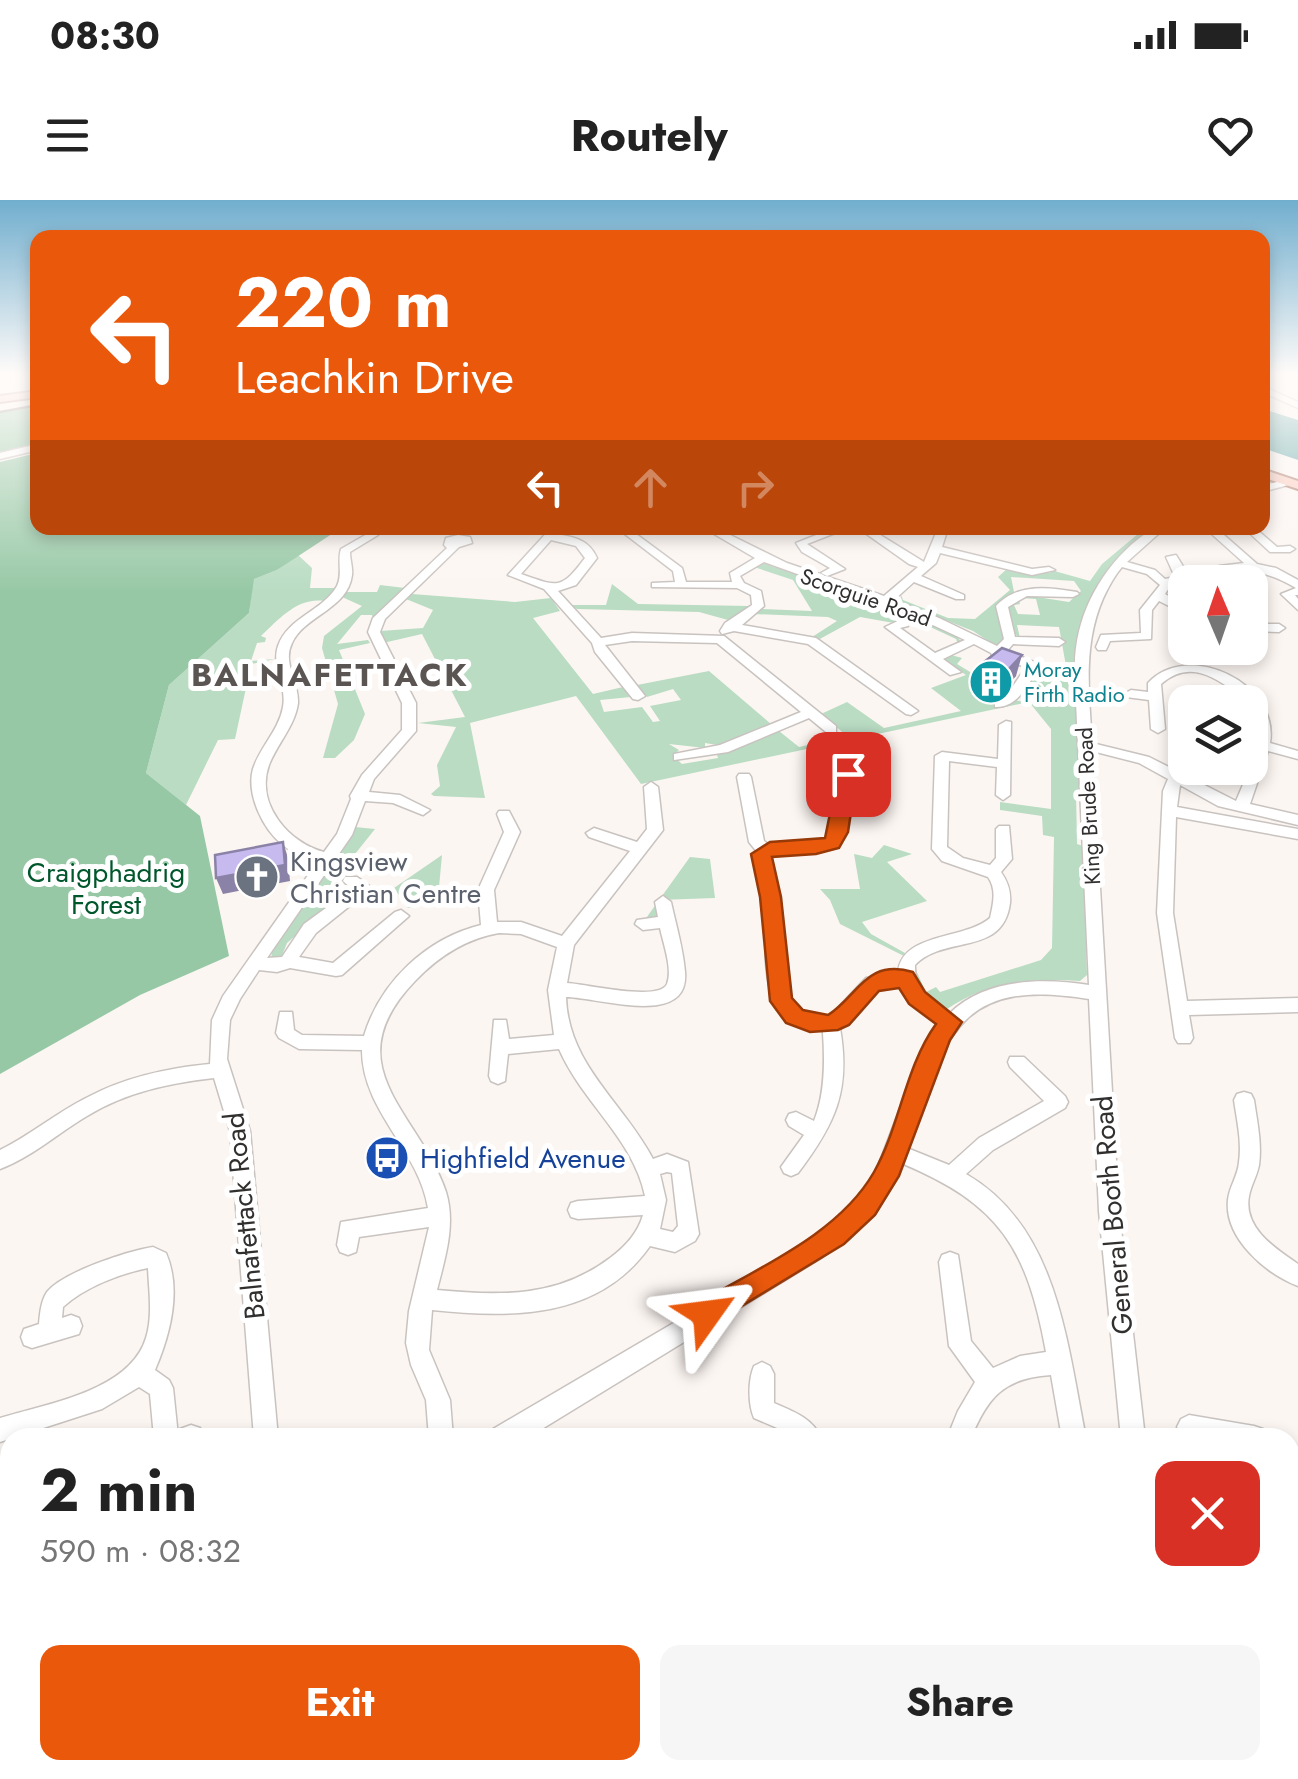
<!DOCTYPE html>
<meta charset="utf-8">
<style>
:root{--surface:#fff;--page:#f6f6f6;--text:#222;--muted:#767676;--accent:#ea580c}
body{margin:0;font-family:Jost,sans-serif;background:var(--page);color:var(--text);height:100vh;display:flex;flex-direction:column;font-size:38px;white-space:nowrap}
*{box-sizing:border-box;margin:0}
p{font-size:32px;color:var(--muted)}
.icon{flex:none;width:55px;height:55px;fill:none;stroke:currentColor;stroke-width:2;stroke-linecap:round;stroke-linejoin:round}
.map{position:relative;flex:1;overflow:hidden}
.details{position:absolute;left:0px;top:1228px;width:1300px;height:352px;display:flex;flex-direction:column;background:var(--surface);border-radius:30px 30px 0 0;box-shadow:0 5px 15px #0003}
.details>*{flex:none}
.guide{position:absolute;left:30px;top:30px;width:1240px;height:305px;border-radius:20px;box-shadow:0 5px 15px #0003;background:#ea580c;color:#fff;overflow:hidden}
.needle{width:65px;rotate:358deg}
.tools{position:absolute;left:1168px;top:365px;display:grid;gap:20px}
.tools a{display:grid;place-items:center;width:100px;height:100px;border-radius:20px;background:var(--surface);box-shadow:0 5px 15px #0003;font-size:50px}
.pin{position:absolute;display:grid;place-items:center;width:85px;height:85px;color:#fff;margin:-42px;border-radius:20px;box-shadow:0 5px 15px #0006}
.me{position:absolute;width:110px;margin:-55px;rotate:59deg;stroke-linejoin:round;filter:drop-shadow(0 0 8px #0008)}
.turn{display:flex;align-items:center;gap:35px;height:210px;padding:0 40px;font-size:45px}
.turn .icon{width:130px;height:130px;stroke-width:2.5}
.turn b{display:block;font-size:70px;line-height:85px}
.lanes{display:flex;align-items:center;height:95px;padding:0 40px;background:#0003;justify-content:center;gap:50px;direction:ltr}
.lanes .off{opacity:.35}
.round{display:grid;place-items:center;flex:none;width:105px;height:105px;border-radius:20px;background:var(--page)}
.head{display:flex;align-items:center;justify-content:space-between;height:170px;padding:0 40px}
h1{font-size:60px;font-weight:700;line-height:75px}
.action{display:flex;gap:20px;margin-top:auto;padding:20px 40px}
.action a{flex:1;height:115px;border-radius:20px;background:var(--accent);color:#fff;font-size:40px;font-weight:700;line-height:115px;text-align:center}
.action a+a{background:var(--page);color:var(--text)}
.status{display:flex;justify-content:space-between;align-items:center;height:70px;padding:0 50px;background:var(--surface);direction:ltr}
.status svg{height:28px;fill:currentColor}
header{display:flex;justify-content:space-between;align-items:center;height:130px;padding:0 40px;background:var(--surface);font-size:45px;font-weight:700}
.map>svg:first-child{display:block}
.green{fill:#b9dcc3}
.forest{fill:#96c8a5}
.water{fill:#5ea6a6}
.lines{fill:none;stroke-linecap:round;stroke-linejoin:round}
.minor-casing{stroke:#c9c3c0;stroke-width:3}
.major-casing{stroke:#b28172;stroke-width:4}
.minor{fill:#fff;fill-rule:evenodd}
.major{fill:#facdc0;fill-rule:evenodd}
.rail{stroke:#817d7b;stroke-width:2.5}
.wall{fill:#aaa0cd}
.shaded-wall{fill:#8b82a7}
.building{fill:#c6baee;stroke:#8b82a7;stroke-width:2.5}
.route{fill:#ea580c;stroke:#983908;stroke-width:2.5}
.labels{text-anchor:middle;stroke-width:10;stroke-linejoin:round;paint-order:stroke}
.far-street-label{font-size:22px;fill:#32302f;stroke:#fff}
.far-culture-label{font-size:22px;fill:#0d838f;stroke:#fff;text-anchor:start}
.worship-label{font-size:28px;fill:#5b616d;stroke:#fff;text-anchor:start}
.park-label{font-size:28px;fill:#00572c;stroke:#fff}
.transit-label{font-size:28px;fill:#164399;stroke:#fff;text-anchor:start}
.street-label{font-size:28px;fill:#32302f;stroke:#fff}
.far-district-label{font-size:32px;font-weight:bold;letter-spacing:2.5px;fill:#5a5552;stroke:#fff}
</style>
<div class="status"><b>08:30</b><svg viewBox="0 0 49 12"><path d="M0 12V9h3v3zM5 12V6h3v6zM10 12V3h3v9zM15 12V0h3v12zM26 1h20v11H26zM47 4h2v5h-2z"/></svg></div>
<header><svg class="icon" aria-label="menu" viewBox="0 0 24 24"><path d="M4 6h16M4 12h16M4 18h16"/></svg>Routely<svg class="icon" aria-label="heart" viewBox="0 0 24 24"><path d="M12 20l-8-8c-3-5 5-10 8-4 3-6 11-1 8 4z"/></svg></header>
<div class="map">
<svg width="1298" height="1579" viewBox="0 0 1298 1579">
<rect width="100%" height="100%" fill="#fcf6f2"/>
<g class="green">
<path d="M1145,328H1154C1105,363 1078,404 1076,466L1071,471L1030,461L1066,466L1059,427L1017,425L1020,438L1015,434L1006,407L1019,401L1020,404L1014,405L1018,414L1040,415L1036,399L1021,398L1024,395L1069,402L1081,391L1074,381L1011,377L1014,392L996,405L1004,440L996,446L973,431L900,402L901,395L903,400L948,418L975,419L1010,390L998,377L1009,367L1050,373L1051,370L1090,381L1102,364Z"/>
<path d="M298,355L312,368L310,388H335L324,401C298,397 279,419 261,436L266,438L265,442L257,443L251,461L275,459L242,466L246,488L235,539L218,540L186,605L146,573L169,485L249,413L253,379L277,370Z"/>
<path d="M763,363C806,379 936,413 961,441L958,444L956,439L911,418L894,423L860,417L818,440L812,437L837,421L828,417L754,414L762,409L812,411L793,380L751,366Z"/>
<path d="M612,384L638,404L750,406L728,420L699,412L577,409L570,405H606Z"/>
<path d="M380,385L405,388L373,419L372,415H361L337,444L368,440L370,443L339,450L365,514L354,540L335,558H323L338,504L322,448L324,436L362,406L342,397L345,392H377Z"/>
<path d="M412,394L515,402L551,398L560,411L533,418L593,494L623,487L631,497L600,500L604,512L642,507L653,522L660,521L650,506L681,500L673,489L647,497L637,485L709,471L771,524L717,545L705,543V548L669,544L679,550L673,556L682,564L718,558L717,555L779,531L799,547L847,536L821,514L847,502L884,528L961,511L931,488L966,475L943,460L951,455L962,458L957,464L975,475L970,487L997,499L1021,501L1020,493L1035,472L1071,479L1076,484L1082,591H1076L1077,644L1083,646L1087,775L1080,781C1031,778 989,781 947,809L936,806L915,785L914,766L926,792L936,787L940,792L1041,760L1052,748L1054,637L1043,635L1042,616L1000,610V602L1051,609V529L1029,502L641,584L576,496L470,523L485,598L434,596L431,594L440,586L437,565L456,527L418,523L465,517L422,434L383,443L380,431L423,428L433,410L406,399Z"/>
<path d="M355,627L375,629L327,689L345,692L287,743L281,758H271L273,748Z"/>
<path d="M884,645L912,654L887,662L927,701L862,722L871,734L905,753L904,756L840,724L830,700L820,689H860L854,654L872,658Z"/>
<path d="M442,655L438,698L416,708H408L394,688Z"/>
<path d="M690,657L710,659L715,698L659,700L661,714L644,721Z"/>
</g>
<g class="forest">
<path d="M37,206V246L0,255V213Z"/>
<path d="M37,253L38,328H341L277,370L254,379L249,413L169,485L146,573L200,616L229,756L140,795L0,874V262Z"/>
</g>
<path class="water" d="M1263,209L1298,220V260L1263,248Z"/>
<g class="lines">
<defs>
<g id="minor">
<path d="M1262,186L1298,202V208L1262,192Z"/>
<path d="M38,244V250L0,259V253Z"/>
<path d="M1288,279L1292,280V284L1262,292V286Z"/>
<path d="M551,328H559L556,334C575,337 589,340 597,358L576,385L558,391L601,438L632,433L724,436L836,526V532H826L809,518L728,552L674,560V554L720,545L801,512L717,443L632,441L605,445L645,496L638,500L633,499L595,452L592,443L544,389L508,375ZM551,340L576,346L585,358C561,390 558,387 521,374Z"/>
<path d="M617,328H628L682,368L686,382H732L730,373L755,358L704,328H716L787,363L884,396L918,367L909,364L858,328H869L924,362L938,328H948L942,347L1032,369L1049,367L1055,370L1032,375L940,353L936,363L921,376L964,395V399H956L914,382L894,400L939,418L997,446L1004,439L996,406C1017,383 1049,387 1077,392L1079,394L1073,397L1027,396L1008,407L1015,437L1059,438L1065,442L1059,446L1013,444L1007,451L1039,464L1075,472C1073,423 1096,377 1131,345C1142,336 1150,328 1165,328L1127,362L1155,370L1165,379L1175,377L1166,357L1176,355L1189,376L1183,382L1171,385L1165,394L1185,405V414L1159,401L1152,410L1151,439L1110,441L1106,450H1098L1096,447L1101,435L1141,433L1140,410L1160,385L1147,374L1122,367L1118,372C1081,425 1088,481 1092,543L1149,557L1236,601L1250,568L1258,534L1250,502C1222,484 1194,455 1161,484L1165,529L1158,533L1151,529L1149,500L1126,497L1124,494L1131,490L1148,492V483C1188,440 1280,483 1270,543L1298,551V559L1268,551L1250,604L1298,615V625L1218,606L1180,585L1177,607L1298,629V639L1176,617L1173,713L1187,801L1298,798V812L1189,815L1193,838L1190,843H1178L1175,838L1157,713L1163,591L1168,579L1139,563L1092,551L1119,1011L1145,1238H1121L1099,1011L1089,799C953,776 945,841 907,948L949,965L979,938L1044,901L1010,867L1008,862L1010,857H1024L1065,896L1068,902L1065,908L993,950L966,974C1058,1027 1067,1144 1086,1238H1062L1051,1175C1005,1178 988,1196 971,1238H947L958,1211L975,1182L949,1146L939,1062L942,1055L950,1052L958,1055L971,1141L993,1168L1020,1156L1046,1152C1027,1048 1000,1004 901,963C882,1004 858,1031 821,1058L537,1232L527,1238H490L493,1229L786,1057L844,1015L874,977L913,874L939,824L911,803L901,785L877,789L840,828C851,891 835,924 798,973L791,976L784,973L781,967L804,935L789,926L786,920L789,914L796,912L814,921C825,894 825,862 823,833L822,830C750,832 770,742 763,696C761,684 756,671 753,658L757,652L749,642L737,577L739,574H749L751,577L764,641L769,645L827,639L844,562L851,558L858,562L846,633L837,647L770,656L769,658L779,697L785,783L793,805L813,816L831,815L866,778L898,773C901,732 965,740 990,718C993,704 997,690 988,677L942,661L932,649L935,556L942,552L998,559L999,525L1006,521L1011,522L1010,595L1003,600L996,595L997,567L949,561L947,647L963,658L990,665L996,658V629L999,626H1009L1012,659L1001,672C1008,682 1011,691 1010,703C1003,757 945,734 915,765C914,790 931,799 950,813C986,778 1043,778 1089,785L1075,480L1037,471C1026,487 1017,508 995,507V501L1007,495L1026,467L993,457L991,453L974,444L943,459L961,472L950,475L885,427L900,420H908V426L900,428L935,453L965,440L909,414L764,362L740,376L744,383L761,391L764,406L742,425L816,438L918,511L911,515L906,514L808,444L734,431L722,434L720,431L725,423L752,405L751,395L737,388L652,387V383L675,382L673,371Z"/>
<path d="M834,328H848L807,344L845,369L827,376L821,373L830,368L802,352L796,343Z"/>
<path d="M1205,328H1216L1257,364L1276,368L1298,380V395H1295L1298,399V410L1281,394L1296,388C1263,369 1255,373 1219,370V366L1244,363Z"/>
<path d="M1244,328H1255L1277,347L1290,346L1295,349L1290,352H1270Z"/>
<path d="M374,330L379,333L378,335L350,352C350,360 353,368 352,375C348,409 304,416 292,443C282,463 299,482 298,503C295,526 277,544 269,565C255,604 289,643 324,652L337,634L351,599L350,596L362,575L402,530V503L368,432L373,418L447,348L444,345L446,338L458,335L470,337L472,343L459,347L385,419L380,432L416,503V531L374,579L369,592L400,595L430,610L423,615L393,603L365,601L352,635L267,758L282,757L304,724L352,689L343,681L345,677H357L372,688L316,733L299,757L333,763L395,712L401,710L409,716L342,775L336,776L290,768L277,772L259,770L240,799L230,820L227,859L250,931L278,1238H254L230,931L214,878C170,883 126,892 87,916C58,933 32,957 0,969V950C31,935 57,912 88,897C126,877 168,868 210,864L212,820L223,796L318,661C305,658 293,654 283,645C263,630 246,594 253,569C260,547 279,530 283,507C287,486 271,466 278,446C288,417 323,411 337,386C343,374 337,361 341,349Z"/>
<path d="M1250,409L1259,410L1261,413L1250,417Z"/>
<path d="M1258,424H1279L1285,428L1279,432L1254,431V425Z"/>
<path d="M651,582L658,587L663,630L574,745L567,783C586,784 659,802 667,784C673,769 663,743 660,728L643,730L635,724L637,720L658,717L655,702L663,696L671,702C676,725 683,748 685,772C690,829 597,797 566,797C568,865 623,902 653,959L667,954L688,962L699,1034L695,1041L675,1052L650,1046C598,1120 511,1118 432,1110L429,1150L450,1200L453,1238H429L426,1200L411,1165L406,1143L409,1111L429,1027L359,1037L356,1052L348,1055L340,1052L337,1045L341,1022L428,1008C419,950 362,911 362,850L299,849L279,838L276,833L280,812H292L294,830L302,835L364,836C380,782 427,738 481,725L478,690L504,632L497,614L499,611H509L520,632L494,690L497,722H521L562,736L630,651L589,637L586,633L594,628L637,642L647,629L644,587ZM499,733L521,734L557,747L548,790L554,835L509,839L506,820H494L489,876L491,881L498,884L505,881L508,854L559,849C582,902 634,940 645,996L578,1001L571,1003L568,1010L571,1017L578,1019L643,1015C638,1033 625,1047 610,1058C557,1098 500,1096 437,1090C445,1058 456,1025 446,992C420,913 332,867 415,781C439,756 465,739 499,733ZM667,972L672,973L678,1026L673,1032L660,1029L666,1000L660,974Z"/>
<path d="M1244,892L1251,894L1254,900C1257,921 1262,943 1259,965C1257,976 1251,985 1249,996C1243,1028 1275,1048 1298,1064V1086C1266,1074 1224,1038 1228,1000C1229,987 1238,976 1239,962C1242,942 1237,921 1234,900L1237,894Z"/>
<path d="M153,1047L166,1053C182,1090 170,1135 155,1170L169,1180L173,1188L178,1236L180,1229L191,1225L200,1228L203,1238H154L150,1194L139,1187L102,1209L0,1242V1218C46,1204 130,1191 146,1138C153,1116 149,1091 148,1068C119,1074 85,1087 63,1107L62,1118L71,1115L79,1118L82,1126L79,1134L32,1148L24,1145L21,1137L24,1129L39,1124C40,1113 41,1101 47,1092C63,1072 128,1051 153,1047Z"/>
<path d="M762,1162L770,1166L774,1174V1203C792,1211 813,1218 821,1238H790L782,1230L754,1218C748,1204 748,1180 754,1166Z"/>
<path d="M1189,1215L1254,1226L1263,1229L1266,1238H1185L1181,1235L1177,1227L1181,1219Z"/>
<path d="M1290,1247L1298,1250V1276L1290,1273Z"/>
<path d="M10,1428V1457L0,1462V1433Z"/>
<path d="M1290,1469L1298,1470V1498L1290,1497Z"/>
<rect x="54" y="1570" width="30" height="9"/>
<path d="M161,1570H191L192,1579H162Z"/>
<path d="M338,1570H368L366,1579H336Z"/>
<path d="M600,1570H634L630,1579H596Z"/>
<path d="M736,1570H766L762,1579H732Z"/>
<path d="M1123,1570H1153L1155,1579H1125Z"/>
<path d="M1169,1570H1199L1200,1579H1170Z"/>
</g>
<g id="major">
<path d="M38,191V197L0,202V196Z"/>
<path d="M1262,269L1298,281V289L1262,277Z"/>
</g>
</defs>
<use href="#minor" class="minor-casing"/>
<use href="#major" class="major-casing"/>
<use href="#minor" class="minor"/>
<use href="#major" class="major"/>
<path class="rail" d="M0,212L38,205"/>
</g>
<path class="wall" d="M979,466L1016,476L998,495L973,487Z"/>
<g class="shaded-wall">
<path d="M1022,455L1016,476L998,495L1004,474Z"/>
<path d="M283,642L288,658L290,681L223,694L216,678Z"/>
</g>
<g class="building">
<path d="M1002,448L1022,455L1004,474L979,466Z"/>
<path d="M283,642L285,665L216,678L215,655Z"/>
</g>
<linearGradient id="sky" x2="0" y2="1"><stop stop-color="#71aece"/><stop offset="0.44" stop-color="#fefbf9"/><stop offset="1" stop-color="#fefbf9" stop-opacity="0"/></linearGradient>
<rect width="1298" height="393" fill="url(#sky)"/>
<path class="route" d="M848,569L857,574L848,632L839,648L816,654L772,657L781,697L792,798L803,810L828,815C858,796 866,758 913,772L925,792L962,822L950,840L899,976L875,1015L844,1044L707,1127L697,1123L693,1114L697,1104C757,1068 838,1035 874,972C900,926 905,867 936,824L909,804L899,788L879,791L849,825L838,830L810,832L786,823L770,801L760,697L751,654L770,642L825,638L838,574Z"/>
<defs>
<symbol id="building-disc" viewBox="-11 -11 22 22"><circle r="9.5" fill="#0f9aa8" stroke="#fff"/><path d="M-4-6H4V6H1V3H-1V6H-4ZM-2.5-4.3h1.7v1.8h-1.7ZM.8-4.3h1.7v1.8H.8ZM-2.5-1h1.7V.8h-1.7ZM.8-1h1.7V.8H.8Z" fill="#fff"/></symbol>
<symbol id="church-disc" viewBox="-11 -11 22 22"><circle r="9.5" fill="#6b7280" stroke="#fff"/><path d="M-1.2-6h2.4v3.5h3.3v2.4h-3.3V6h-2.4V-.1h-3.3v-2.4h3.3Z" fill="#fff"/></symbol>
<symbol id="bus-disc" viewBox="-11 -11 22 22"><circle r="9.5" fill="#1a4fb4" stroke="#fff"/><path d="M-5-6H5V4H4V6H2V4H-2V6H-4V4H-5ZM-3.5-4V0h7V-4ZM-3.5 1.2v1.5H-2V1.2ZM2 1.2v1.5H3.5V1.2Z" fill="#fff"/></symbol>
</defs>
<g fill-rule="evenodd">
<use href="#building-disc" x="966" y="457" width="50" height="50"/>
<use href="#church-disc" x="232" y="652" width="50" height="50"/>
<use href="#bus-disc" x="362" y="933" width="50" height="50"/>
</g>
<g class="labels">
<g class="far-street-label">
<text transform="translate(866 397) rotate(19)" y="8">Scorguie Road</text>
<text transform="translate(1088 606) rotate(-93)" y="8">King Brude Road</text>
</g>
<g class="far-culture-label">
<text x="1024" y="477">Moray<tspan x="1024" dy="25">Firth Radio</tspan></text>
</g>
<g class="worship-label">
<text x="290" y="671">Kingsview<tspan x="290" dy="32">Christian Centre</tspan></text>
</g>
<g class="park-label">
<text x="106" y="682">Craigphadrig<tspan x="106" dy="32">Forest</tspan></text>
</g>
<g class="transit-label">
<text x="420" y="968">Highfield Avenue</text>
</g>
<g class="street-label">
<text transform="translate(1112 1015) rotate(-95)" y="10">General Booth Road</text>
<text transform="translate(244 1016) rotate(-96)" y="10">Balnafettack Road</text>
</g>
<g class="far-district-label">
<text x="330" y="486">BALNAFETTACK</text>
</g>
</g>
</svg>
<div class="tools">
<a><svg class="needle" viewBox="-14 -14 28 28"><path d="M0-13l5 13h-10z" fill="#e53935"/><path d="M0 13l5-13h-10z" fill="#767676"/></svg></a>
<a><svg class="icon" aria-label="layers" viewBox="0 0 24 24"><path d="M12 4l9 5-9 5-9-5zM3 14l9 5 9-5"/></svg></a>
</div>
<div class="pin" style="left:848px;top:574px;background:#d93025"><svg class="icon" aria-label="arrive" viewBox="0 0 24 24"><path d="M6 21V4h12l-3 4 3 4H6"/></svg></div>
<svg class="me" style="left:707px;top:1114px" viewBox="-20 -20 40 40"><path d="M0-17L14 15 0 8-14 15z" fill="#ea580c" stroke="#fff" stroke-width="4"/></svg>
<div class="guide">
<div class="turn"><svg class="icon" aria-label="left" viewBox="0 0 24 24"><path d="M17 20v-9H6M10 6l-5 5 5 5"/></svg><div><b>220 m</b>Leachkin Drive</div></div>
<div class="lanes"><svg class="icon" aria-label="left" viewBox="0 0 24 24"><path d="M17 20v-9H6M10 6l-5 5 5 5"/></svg><svg class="icon off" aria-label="ahead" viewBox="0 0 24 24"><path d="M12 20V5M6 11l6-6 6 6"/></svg><svg class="icon off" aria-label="right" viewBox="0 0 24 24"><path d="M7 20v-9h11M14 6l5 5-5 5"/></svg></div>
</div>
<section class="details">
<div class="head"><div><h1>2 min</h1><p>590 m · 08:32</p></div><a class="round" style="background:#d93025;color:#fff"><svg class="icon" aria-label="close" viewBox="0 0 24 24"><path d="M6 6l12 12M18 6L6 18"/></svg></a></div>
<div class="action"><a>Exit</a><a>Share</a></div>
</section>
</div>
